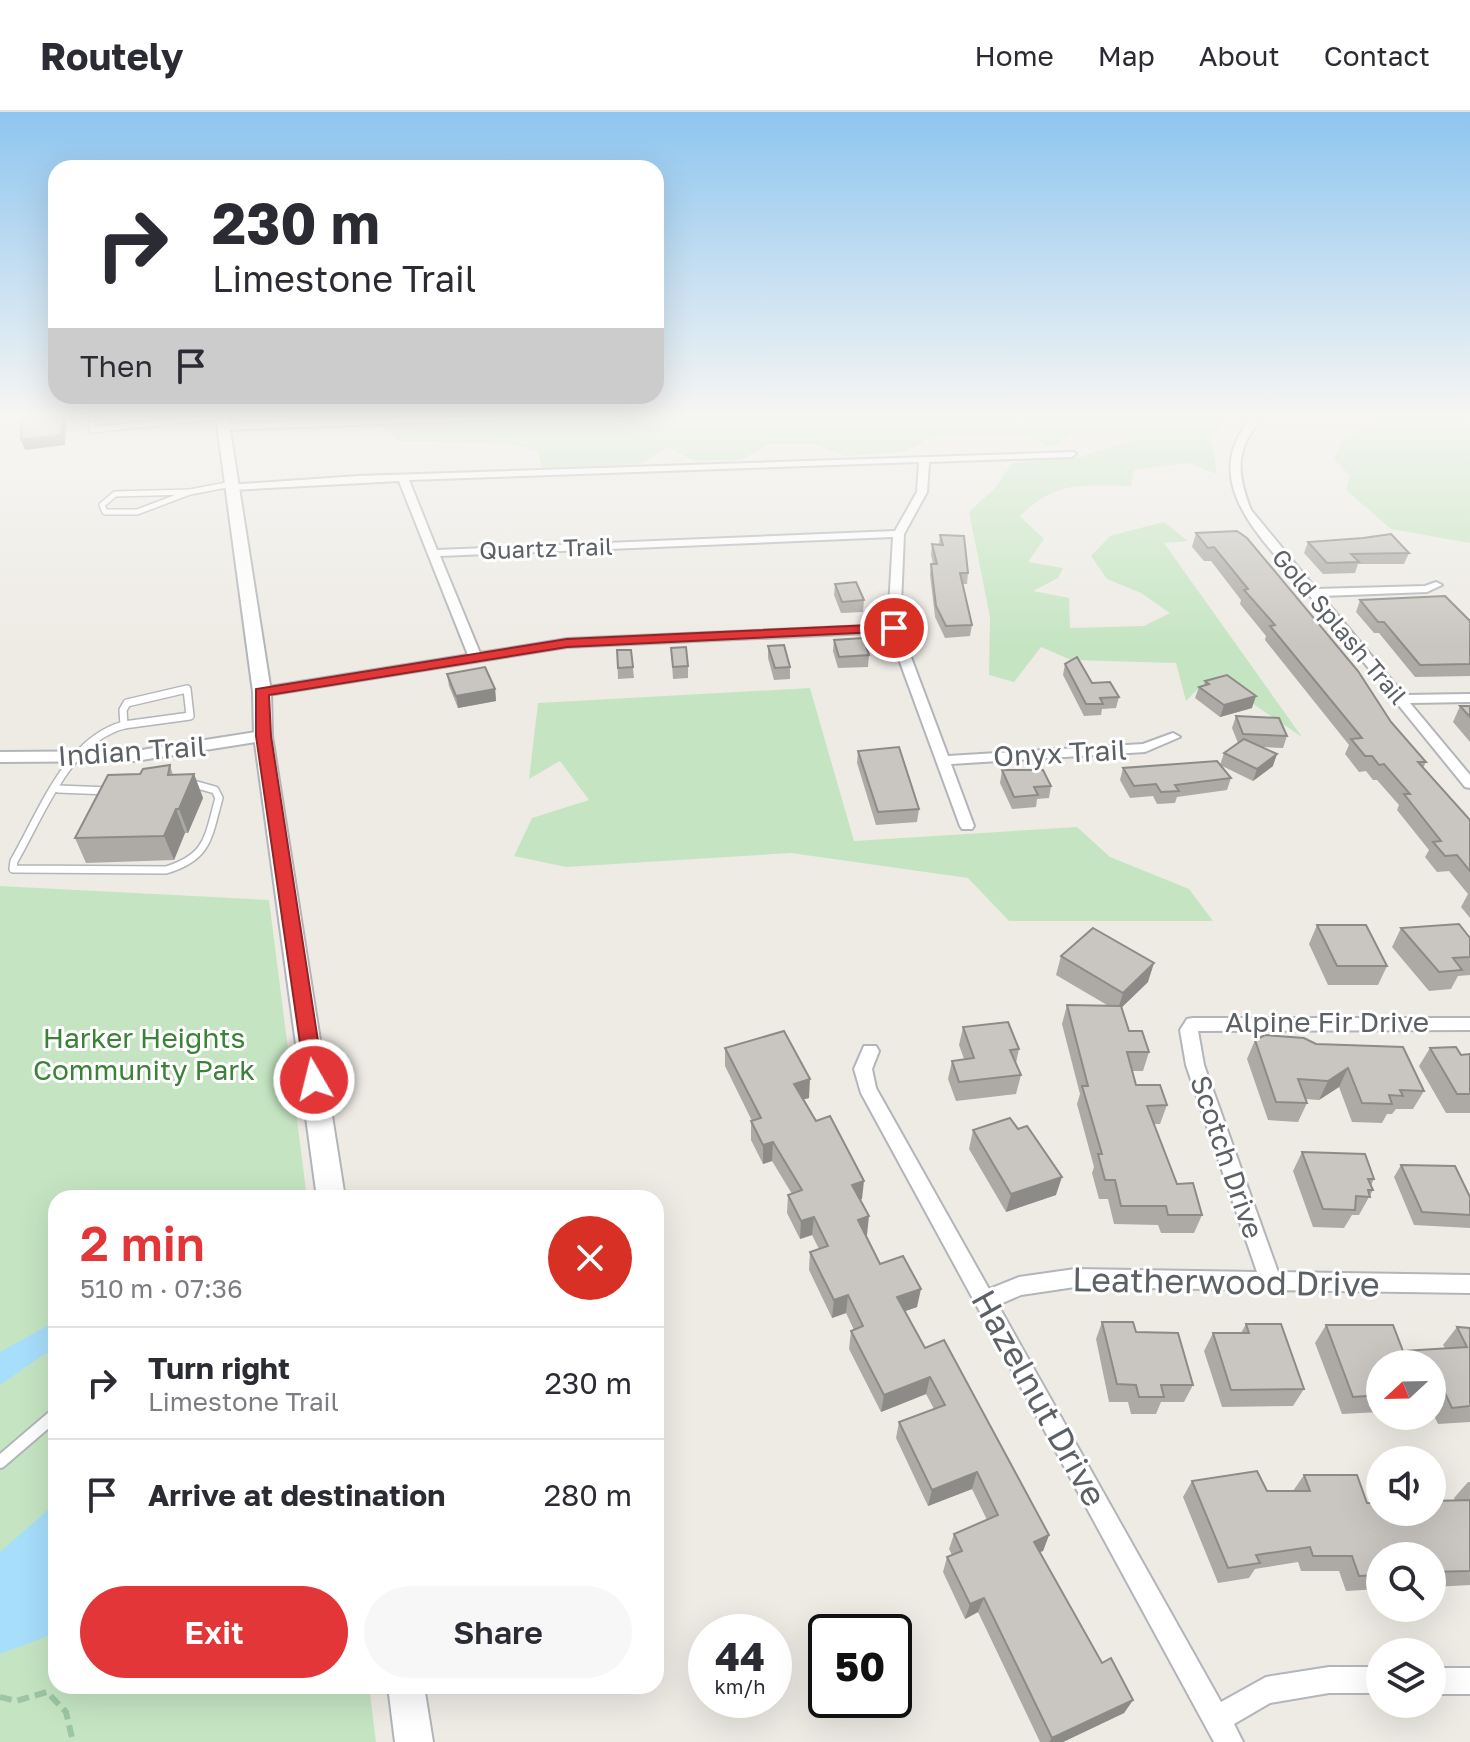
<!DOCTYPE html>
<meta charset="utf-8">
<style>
:root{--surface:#fff;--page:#f7f7f7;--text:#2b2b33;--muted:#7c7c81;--line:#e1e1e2;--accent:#e23638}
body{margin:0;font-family:"Golos Text",sans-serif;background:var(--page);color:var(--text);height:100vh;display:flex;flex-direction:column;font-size:30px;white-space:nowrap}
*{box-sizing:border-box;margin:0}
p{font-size:26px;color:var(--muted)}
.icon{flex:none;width:44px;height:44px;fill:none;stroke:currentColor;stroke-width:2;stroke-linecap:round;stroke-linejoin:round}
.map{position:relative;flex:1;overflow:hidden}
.side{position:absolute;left:48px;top:1078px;width:616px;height:504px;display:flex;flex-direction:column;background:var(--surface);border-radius:24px;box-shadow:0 8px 32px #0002}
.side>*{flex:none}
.hud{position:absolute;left:48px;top:48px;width:616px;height:244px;border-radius:24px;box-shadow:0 8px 32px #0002;background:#fff;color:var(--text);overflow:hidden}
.needle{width:52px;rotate:248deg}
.controls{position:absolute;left:1366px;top:1238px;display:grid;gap:16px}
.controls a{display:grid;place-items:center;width:80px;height:80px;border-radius:50%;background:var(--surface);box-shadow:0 8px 32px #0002;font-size:40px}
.speed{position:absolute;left:688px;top:1502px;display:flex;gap:16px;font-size:40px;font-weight:700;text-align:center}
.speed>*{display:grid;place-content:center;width:104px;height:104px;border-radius:50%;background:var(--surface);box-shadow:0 8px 32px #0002;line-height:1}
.speed small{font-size:20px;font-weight:400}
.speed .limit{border:4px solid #111;border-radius:12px;background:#fff;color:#111}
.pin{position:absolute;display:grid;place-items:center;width:68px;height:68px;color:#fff;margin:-34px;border:4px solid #fff;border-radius:50%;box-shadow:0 2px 8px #0007}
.me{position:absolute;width:88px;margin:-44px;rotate:352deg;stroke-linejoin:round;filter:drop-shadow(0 0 6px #0008)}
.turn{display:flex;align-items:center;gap:28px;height:168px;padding:0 32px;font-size:36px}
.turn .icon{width:104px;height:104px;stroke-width:2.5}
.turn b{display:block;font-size:56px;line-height:68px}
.then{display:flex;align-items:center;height:76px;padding:0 32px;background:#0003;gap:16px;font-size:30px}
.round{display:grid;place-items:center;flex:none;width:84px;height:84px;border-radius:42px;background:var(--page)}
.headline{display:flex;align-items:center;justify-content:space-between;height:136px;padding:0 32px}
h1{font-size:48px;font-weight:600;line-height:60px;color:var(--accent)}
.primary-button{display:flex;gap:16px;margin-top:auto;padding:16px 32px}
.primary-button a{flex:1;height:92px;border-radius:48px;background:var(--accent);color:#fff;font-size:32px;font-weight:600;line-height:92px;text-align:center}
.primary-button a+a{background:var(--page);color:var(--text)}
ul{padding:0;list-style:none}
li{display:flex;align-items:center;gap:24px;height:112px;padding:0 32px;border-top:2px solid var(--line)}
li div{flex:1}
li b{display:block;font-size:30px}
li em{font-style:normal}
header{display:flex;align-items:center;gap:48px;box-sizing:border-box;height:112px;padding:0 40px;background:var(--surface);border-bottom:2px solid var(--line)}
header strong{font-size:38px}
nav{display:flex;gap:44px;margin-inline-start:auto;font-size:28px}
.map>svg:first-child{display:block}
.green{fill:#c5e5c2}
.water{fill:#a7defc}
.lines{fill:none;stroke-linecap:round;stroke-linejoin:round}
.service-far2-casing{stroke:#b2b5b9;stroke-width:8}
.service-far1-casing{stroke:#b2b5b9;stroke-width:10}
.service-casing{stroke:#b2b5b9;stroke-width:16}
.minor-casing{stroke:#b2b5b9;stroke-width:4}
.tertiary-casing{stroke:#b2b5b9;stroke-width:4}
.secondary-casing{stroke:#b1b5b9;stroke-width:4}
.path{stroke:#9cc6a4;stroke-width:6;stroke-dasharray:12 6;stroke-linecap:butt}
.service-far2{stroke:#fff;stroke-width:5}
.service-far1{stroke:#fff;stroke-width:7}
.service{stroke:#fff;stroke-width:12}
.minor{fill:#fff;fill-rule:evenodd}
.tertiary{fill:#fff;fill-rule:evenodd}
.secondary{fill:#fff;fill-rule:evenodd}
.wall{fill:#adaaa6}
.shaded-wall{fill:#8d8b87}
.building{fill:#c9c6c1;stroke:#8d8b87;stroke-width:2}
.route{fill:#e23638;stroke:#932324;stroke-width:2}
.labels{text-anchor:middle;stroke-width:6;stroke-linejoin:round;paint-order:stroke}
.far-street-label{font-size:24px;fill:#5c6165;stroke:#fff}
.street-label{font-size:28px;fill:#5c6165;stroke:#fff}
.park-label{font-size:28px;fill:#3b8137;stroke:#fff}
.near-street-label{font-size:34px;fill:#5c6165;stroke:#fff}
</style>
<header>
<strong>Routely</strong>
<nav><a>Home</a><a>Map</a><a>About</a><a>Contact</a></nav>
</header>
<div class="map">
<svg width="1470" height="1630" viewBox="0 0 1470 1630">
<rect width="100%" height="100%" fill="#eeebe5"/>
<g class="green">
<path d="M607,305H1231L1211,324L1217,362L1187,351L1134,358L1131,374C1082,373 1057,368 1020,404L1044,427L1028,450L1063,456L1058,466L1033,479L1069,486L1070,516L1144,514L1170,501L1141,481L1107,467L1091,444L1110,424L1164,410L1188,429L1164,431L1302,625L1222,571L1198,577L1186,589L1176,551L1071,548L1041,535L1014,570L989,563L990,505L969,400L996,375L1012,351L1079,345L1130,329L1127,321H1071L1058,333L1046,335L1029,323L980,322L929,326L905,340L845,344L813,332H770L741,348L694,349L669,335L640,352L542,356L537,338L509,332L397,329L385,313Z"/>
<path d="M1382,305H1470V431L1391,417L1346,378L1350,364L1334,347L1342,327Z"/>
<path d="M810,576L854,729L1077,715L1110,745L1189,777L1213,809H1009L968,766L791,741L566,755L514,744L532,706L589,688L560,649L529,667L538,591Z"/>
<path d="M0,774L269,788L307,1086H56V1574H369L376,1630H0Z"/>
</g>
<g class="water">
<path d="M56,1209V1244L46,1241L0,1273V1240Z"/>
<path d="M56,1391V1521L0,1542V1440Z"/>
</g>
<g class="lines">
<defs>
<g id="service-far2">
<path d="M93,305L92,318L214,305"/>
<path d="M190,380L137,400H105L102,393L115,382Z"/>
<path d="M190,380L232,372"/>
</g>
<g id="service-far1">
<path d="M187,577L190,604L124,613L123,598L127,591Z"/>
<path d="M124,613C67,628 41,703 14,749L13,757L166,758C209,745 208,725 219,686L215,678L190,671"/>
<path d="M58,677L109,679"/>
</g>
<path id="service" d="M0,1350L56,1302"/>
<g id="minor">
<path d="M1252,305H1262C1235,338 1236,360 1251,398L1316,477L1425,474L1436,470L1442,473L1427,480L1322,484L1404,583L1470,582V590L1410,591L1470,663V676L1465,675L1310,484L1306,483V479C1265,429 1195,370 1252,305Z"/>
<path d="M1074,340L1076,342L1071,345L929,350L927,380L904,422L900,516L948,644L1143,632L1173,621L1180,625L1145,640L951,652L974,714L972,717H962L960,714L889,520L567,535L262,584L256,580L262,576L468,543L399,369L232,378L227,375L228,373L358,364ZM919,350L917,380L895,419L437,438L409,368ZM893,425L888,513L567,527L480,541L440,444Z"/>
<path d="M1193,906H1470V918L1198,919L1204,953L1278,1160L1470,1163V1181L1075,1175L1021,1183L998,1193L1221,1590L1266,1565L1329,1555H1380V1581H1329L1270,1591L1234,1612L1243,1630H1214L861,981L854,957L864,934H876L879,939L872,957L876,976L989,1177L1019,1165L1075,1157L1257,1160L1186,953L1180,918L1187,907Z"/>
<rect x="1432" y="1556" width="38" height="26"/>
</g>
<g id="tertiary">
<path d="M404,305H496L490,308L223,318L217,315L223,312Z"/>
<path d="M263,619L269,620V628L135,649L0,650V640L135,639Z"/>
</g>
<g id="secondary">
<path d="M216,305H228L271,580L272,624L345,1086H317L254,624L253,580Z"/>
<path d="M388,1574H424L433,1630H395Z"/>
</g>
</defs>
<use href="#service-far2" class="service-far2-casing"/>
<use href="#service-far1" class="service-far1-casing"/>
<use href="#service" class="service-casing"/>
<use href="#minor" class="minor-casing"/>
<use href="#tertiary" class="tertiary-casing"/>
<use href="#secondary" class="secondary-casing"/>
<path class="path" d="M0,1585L16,1589L47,1580L66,1600L73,1630"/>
<use href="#service-far2" class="service-far2"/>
<use href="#service-far1" class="service-far1"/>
<use href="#service" class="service"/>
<use href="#minor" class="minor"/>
<use href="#tertiary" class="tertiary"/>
<use href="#secondary" class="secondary"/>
</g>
<g class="wall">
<path d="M1237,419L1391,610L1426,650L1423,656L1470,708V806L1461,795L1468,782L1449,759L1437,760L1425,745L1429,738L1397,698L1399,693L1377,668H1373L1366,659L1359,660L1345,642L1349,633L1265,528L1266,524L1240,492L1241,488L1211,449H1204L1192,435L1196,421Z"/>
<path d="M940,423L968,461L967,472H963L972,513L970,524L945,526L935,505L930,463L931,452H933L931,443L932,432L939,433Z"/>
<path d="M1308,430L1409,441L1404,452H1358L1355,461L1323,462L1304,441Z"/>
<path d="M835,472L864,488L863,500L841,501L834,483Z"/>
<path d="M1360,488L1470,509V564L1415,565L1379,521H1374L1356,500Z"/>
<path d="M834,528L869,543L868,555L838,556L833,539Z"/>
<path d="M768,534L790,555V567L774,568L768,546Z"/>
<path d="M671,536L688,554V566L673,567Z"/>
<path d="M617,538H631L634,566L618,567Z"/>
<path d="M1065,552L1092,571L1119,585L1116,596L1102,597L1101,603L1084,604L1063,563Z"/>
<path d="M447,562L495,577L496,589L458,596L449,574Z"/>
<path d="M1205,569L1252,596L1220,605L1195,586L1199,575L1204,573Z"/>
<path d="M1460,594H1470V630L1453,610Z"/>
<path d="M1236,604L1287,624L1283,636L1262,635L1273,654L1253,669L1220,653L1224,641L1238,631L1232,616Z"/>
<path d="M858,639L919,697L917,710L876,713L857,651Z"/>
<path d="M170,653L173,663L194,662L203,686L188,721H185L174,748L86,751L75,726L140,662Z"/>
<path d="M1123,656L1231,666L1227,678L1177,685L1175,691L1157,692L1153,684L1130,686L1120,668Z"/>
<path d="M1002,658L1051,674L1049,686L1037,687L1036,695L1012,697L1000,671Z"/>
<path d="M1317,813L1387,854L1378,873H1328L1309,832Z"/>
<path d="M1401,816L1470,826V863L1458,864L1451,877L1429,879L1392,835Z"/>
<path d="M1061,844L1148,870L1122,895L1129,919L1149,940L1143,959H1132L1136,973L1167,993L1160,1012H1154L1177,1072L1202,1103L1194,1121H1161L1158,1113L1114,1112L1108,1087H1099L1092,1061L1094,1055L1077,992L1080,982L1062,912L1067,893H1107L1056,863Z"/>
<path d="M963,915L1019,937L1016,951L1021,963L1016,982L956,989L948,967L952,949L964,947L959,933Z"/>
<path d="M1255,928L1424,979L1413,997H1396L1392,1002H1387L1382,1011L1352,1010L1339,975L1319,988L1305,987L1307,991L1298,1010L1268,1008L1247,947Z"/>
<path d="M725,936L809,986L804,987L862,1087L860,1088L867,1123H865L880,1152L917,1195L905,1199L925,1236L1049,1423L1043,1439L1039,1440L1102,1551L1133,1588L1124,1601L1063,1630H1040L978,1500L965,1507L943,1460L947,1445L952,1443L949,1437L954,1422L987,1408L972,1377L928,1394L896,1326L899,1310L934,1297L926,1282L881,1300L849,1237L851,1219L854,1218L846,1201L832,1206L809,1158L810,1140L819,1137L812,1123L800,1127L787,1101L788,1083L792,1082L772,1049L763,1052L751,1028V1009H752L725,954Z"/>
<path d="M1430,936L1461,943L1470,942V1001H1446L1419,954Z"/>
<path d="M1018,1017L1056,1083L1006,1100L969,1037L973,1018Z"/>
<path d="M1302,1040L1374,1067L1371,1073L1373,1078L1359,1103H1352L1344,1116L1313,1115L1293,1059Z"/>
<path d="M1401,1053L1470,1085V1116L1414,1113L1394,1065Z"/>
<path d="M1102,1210L1136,1220L1193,1273L1184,1290H1161L1156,1302H1131L1128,1290H1109L1096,1227Z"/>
<path d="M1246,1212L1304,1277L1293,1294L1222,1295L1204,1239L1213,1221H1241Z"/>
<path d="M1326,1213L1403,1239L1445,1236L1443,1233L1457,1215L1470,1216V1310L1438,1312L1432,1299V1252H1380V1300L1342,1302L1315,1231Z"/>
<path d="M1304,1363L1367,1391L1455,1388L1454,1386L1468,1370H1470V1473L1432,1475V1444H1380V1477L1346,1479L1339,1459H1301L1298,1450L1255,1457L1249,1466L1218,1471L1183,1385L1192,1369L1267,1379H1293Z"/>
</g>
<g class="shaded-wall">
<path d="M63,305H67L65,333L25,338L21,328Z"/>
<path d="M495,577L496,589L458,596L456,584Z"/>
<path d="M1256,584L1252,596L1220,605L1224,593Z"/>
<path d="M1277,642L1273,654L1253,669L1257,657Z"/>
<path d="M194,662L203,686L188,721L179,697Z"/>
<path d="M176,697L185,721L174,748L164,724Z"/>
<path d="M1154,851L1148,870L1117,900L1123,881Z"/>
<path d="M1348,956L1339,975L1319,988L1328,969Z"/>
<path d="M810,967L809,986L794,990V972Z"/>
<path d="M773,1030L772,1049L763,1052V1033Z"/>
<path d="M1062,1065L1056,1083L1006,1100L1011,1082Z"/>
<path d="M864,1069L862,1087L850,1091L852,1073Z"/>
<path d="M869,1104L867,1123L855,1127L858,1108Z"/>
<path d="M814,1105L812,1123L800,1127L801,1109Z"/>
<path d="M921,1177L917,1195L894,1203L897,1185Z"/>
<path d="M848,1183L846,1201L832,1206L834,1188Z"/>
<path d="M930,1265L926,1282L881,1300L884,1283Z"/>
<path d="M977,1360L972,1377L928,1394L932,1378Z"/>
<path d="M1049,1423L1043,1439L1027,1445L1034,1430Z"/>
<path d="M984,1486L978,1500L965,1507L970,1492Z"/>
<path d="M1133,1588L1124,1601L1063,1630H1049L1052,1626Z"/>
</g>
<g class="building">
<path d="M22,305H63L61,323L21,328Z"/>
<path d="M1237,419L1247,426L1358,559L1391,610L1426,650H1418L1470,708V759L1457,743L1445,744L1433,730L1441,729L1404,682H1410L1384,652L1379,653L1372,644H1365L1351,627L1362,626L1270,514L1275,513L1244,478L1248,477L1214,435L1208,436L1196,421Z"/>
<path d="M1391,422L1409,441L1351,442L1359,450L1327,451L1308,430L1363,426Z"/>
<path d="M940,423L964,424L968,461H960L972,513L946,514L936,494L931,452H937L932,432L943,433Z"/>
<path d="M856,470L864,488L842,490L835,472Z"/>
<path d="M1445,484L1470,509V552L1420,553L1384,510H1378L1360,488Z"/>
<path d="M863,526L869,543L839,545L834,528Z"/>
<path d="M784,533L790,555L775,556L768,534Z"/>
<path d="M686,535L688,554L673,555L671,536Z"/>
<path d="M617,538H631L633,555L618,556Z"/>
<path d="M1077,545L1092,571L1110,570L1119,585L1100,586L1103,592H1086L1065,552Z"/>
<path d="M485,555L495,577L456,584L447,562Z"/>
<path d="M1227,563L1256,584L1224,593L1199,575L1209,572L1205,569Z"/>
<path d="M1460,594H1470V605Z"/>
<path d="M1236,604L1279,606L1287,624L1243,622Z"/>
<path d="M1244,627L1277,642L1257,657L1224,641Z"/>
<path d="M899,635L919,697L878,700L858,639Z"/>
<path d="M1217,649L1231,666L1175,673L1179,679L1161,680L1156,672L1134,674L1123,656Z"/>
<path d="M170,653L168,663L194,662L179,697H176L164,724L75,726L108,663L140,662L143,657Z"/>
<path d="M1002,658H1043L1051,674L1034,675L1038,683L1014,685Z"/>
<path d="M1459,812L1470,826V845L1453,846L1462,858L1439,860L1401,816Z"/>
<path d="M1317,813H1366L1387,854H1337Z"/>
<path d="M1093,816L1154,851L1123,881L1061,844Z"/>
<path d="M1067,893L1121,894L1129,919H1142L1149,940H1127L1136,973H1160L1167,993L1147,994L1177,1072L1193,1071L1202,1103H1168L1166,1094H1121L1115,1068H1105L1098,1042H1102L1082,974H1088Z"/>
<path d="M1008,910L1019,937L1010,938L1021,963L959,970L952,949L974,946L963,915Z"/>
<path d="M784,919L810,967L794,972L816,1009L830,1004L864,1069L852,1073L869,1104L858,1108L880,1152L903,1144L921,1177L897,1185L925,1236L944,1228L1049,1423L1034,1430L1102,1551L1111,1546L1133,1588L1052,1626L984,1486L970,1492L947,1445L962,1439L954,1422L998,1403L977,1360L932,1378L899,1310L945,1293L930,1265L884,1283L851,1219L863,1214L848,1183L834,1188L810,1140L828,1134L814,1105L801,1109L788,1083L802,1078L773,1030L763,1033L751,1009L761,1006L725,936Z"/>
<path d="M1265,923L1304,926L1316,932L1403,935L1424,979L1400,978L1403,984L1389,983L1392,992L1362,991L1348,956L1328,969L1298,967L1307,991L1276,990L1255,928Z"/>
<path d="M1456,935L1461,943L1470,942V982H1457L1430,936Z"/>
<path d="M1010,1006L1018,1017L1027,1014L1062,1065L1011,1082L973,1018Z"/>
<path d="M1302,1040L1365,1042L1374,1067H1368L1373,1078H1368L1370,1085L1356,1084L1355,1098L1323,1097Z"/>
<path d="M1401,1053L1455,1054L1470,1085V1103L1422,1100Z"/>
<path d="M1102,1210H1133L1136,1220L1178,1221L1193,1273H1161L1164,1285H1139L1136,1273L1117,1272Z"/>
<path d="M1246,1212H1281L1304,1277L1231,1278L1213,1221H1249Z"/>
<path d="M1326,1213H1393L1403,1239L1467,1235L1457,1215L1470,1216V1294L1452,1296L1444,1279L1432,1280V1252H1380V1283L1353,1285Z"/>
<path d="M1257,1359L1267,1379H1310L1304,1363H1357L1367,1391H1380V1400H1432V1389L1470,1388V1459L1432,1460V1444H1380V1463L1359,1464L1352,1444H1313L1310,1435L1256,1443L1260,1451L1228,1456L1192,1369Z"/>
</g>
<linearGradient id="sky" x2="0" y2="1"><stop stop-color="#8ec5f0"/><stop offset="0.57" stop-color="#f7f6f3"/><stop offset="1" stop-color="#f7f6f3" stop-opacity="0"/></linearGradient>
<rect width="1470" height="533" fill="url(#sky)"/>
<path class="route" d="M894,512L899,514V519L567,535L269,583L271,624L324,968L314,976L306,973L256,624V577L567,527Z"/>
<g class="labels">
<g class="far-street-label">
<text transform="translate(546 437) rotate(-2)" y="8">Quartz Trail</text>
<text transform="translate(1339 515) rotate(50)" y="8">Gold Splash Trail</text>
</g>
<g class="street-label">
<text transform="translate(132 639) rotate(-4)" y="10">Indian Trail</text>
<text transform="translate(1060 641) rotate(-3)" y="10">Onyx Trail</text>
<text x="1327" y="920">Alpine Fir Drive</text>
<text transform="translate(1227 1045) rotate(71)" y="10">Scotch Drive</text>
</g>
<g class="park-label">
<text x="144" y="936">Harker Heights<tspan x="144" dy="32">Community Park</tspan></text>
</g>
<g class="near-street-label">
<text transform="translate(1226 1170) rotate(1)" y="12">Leatherwood Drive</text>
<text transform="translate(1039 1286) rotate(61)" y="12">Hazelnut Drive</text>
</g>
</g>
</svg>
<div class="controls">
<a><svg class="needle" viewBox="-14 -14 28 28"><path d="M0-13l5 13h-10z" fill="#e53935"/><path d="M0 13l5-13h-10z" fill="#7c7c81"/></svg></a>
<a><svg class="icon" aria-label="sound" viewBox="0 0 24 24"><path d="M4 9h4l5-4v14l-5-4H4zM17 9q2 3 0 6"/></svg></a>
<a><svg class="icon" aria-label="search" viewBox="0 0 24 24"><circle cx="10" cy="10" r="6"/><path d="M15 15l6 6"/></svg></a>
<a><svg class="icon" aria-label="layers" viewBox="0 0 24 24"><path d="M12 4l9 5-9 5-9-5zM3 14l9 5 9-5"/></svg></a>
</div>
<div class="speed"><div>44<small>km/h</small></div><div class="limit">50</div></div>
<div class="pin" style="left:894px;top:516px;background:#d93025"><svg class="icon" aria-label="arrive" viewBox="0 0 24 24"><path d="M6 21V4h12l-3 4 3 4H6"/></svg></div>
<svg class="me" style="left:314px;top:968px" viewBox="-20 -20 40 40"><circle r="17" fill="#e23638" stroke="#fff" stroke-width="3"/><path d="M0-11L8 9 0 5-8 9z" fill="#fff"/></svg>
<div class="hud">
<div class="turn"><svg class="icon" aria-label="right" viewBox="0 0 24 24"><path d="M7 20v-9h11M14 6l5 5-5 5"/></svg><div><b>230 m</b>Limestone Trail</div></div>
<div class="then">Then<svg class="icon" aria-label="arrive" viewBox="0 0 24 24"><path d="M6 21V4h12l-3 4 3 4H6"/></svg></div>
</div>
<section class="side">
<div class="headline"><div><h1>2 min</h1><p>510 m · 07:36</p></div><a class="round" style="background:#d93025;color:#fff"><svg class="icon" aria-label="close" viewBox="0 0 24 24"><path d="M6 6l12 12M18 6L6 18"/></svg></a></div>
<ul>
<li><svg class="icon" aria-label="right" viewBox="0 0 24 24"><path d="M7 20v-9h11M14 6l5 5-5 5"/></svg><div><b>Turn right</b><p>Limestone Trail</p></div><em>230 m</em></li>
<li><svg class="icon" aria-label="arrive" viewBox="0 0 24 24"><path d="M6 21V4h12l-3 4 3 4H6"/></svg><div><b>Arrive at destination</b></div><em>280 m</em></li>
</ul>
<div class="primary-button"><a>Exit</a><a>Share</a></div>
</section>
</div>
